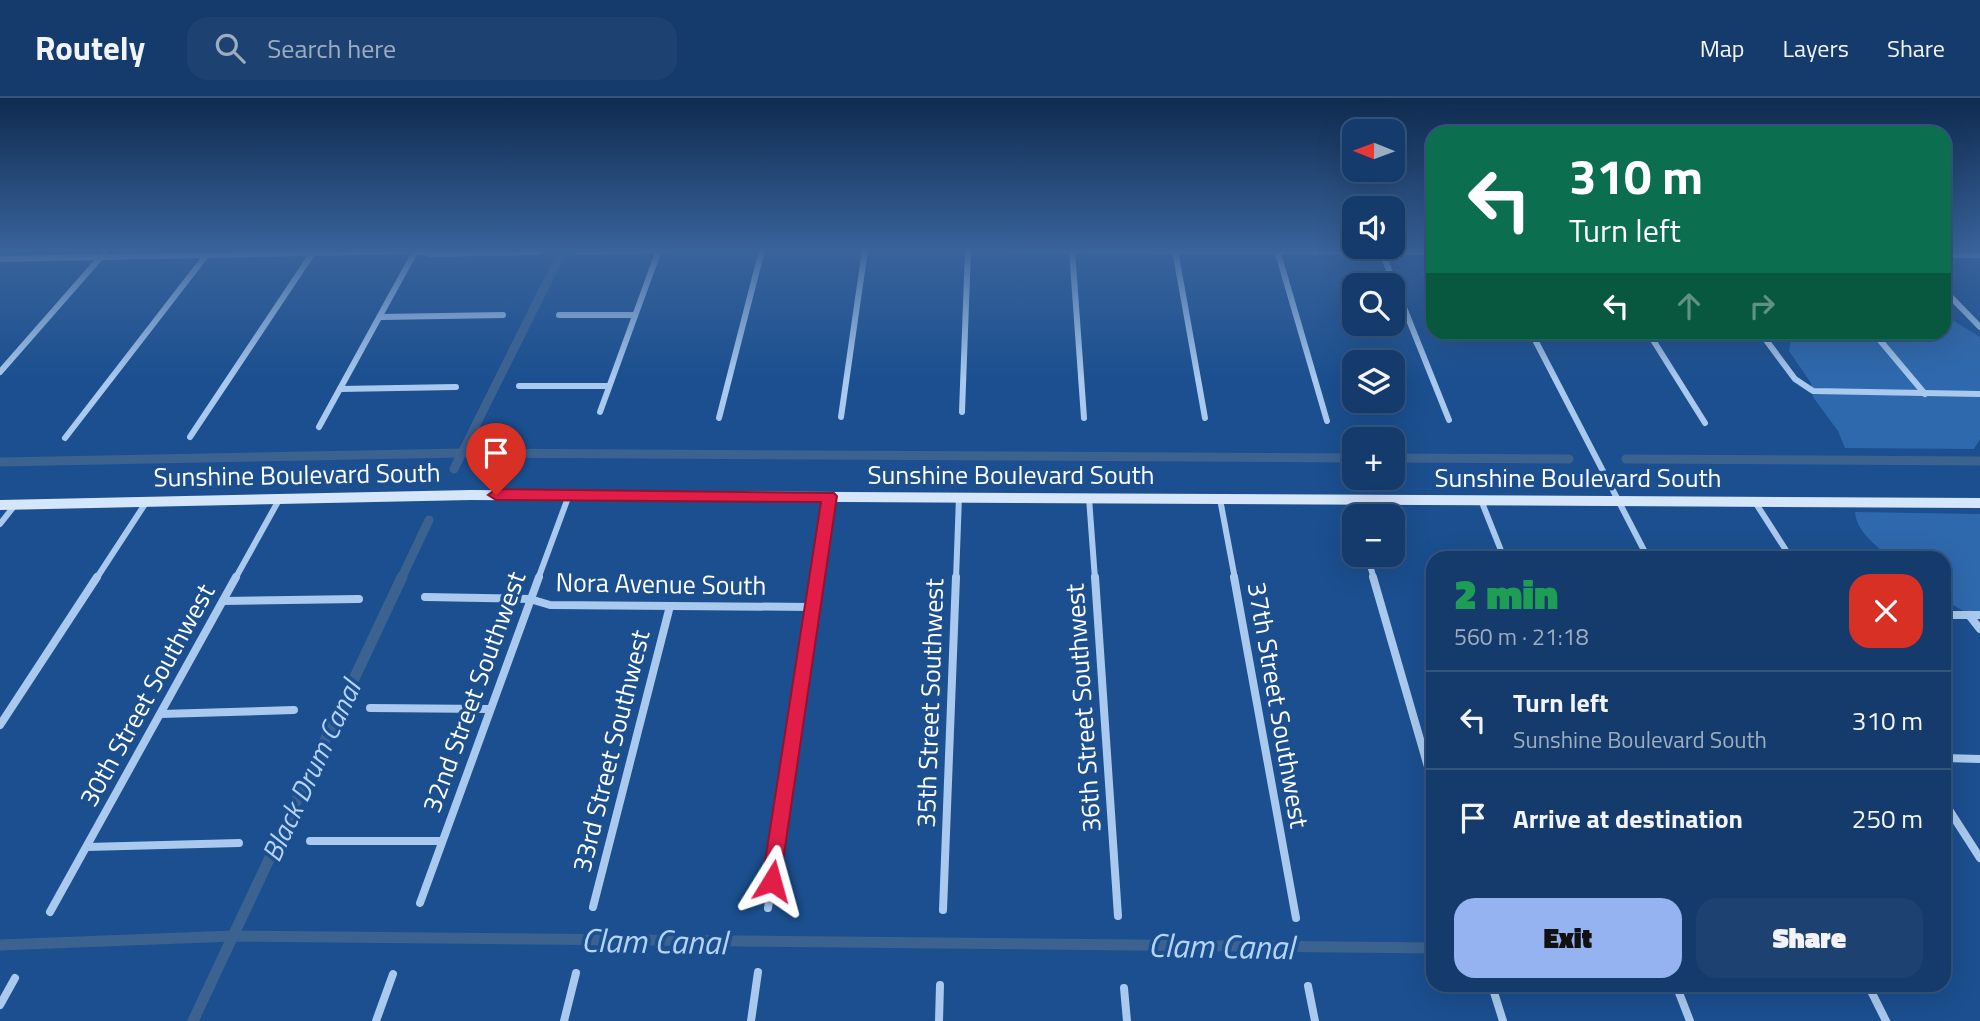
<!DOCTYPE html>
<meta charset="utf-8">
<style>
:root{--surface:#143b6b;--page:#1d4271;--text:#f1f3f6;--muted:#9dadc1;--line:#33557e;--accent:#95b2f1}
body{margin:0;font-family:"Titillium Web",sans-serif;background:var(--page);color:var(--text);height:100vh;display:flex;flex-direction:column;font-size:26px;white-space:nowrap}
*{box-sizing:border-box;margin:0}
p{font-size:23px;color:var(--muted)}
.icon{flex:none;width:38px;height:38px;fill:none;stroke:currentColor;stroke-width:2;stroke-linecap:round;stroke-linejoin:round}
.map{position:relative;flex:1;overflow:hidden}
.panel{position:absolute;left:1426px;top:453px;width:525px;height:441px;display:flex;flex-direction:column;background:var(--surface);border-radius:21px;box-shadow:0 7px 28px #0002,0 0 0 2px var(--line)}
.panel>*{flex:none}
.guide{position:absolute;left:1426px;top:28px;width:525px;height:214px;border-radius:21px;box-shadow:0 7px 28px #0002,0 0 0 2px var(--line);background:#0b6e4f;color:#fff;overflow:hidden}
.needle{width:46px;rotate:271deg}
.buttons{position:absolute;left:1342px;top:21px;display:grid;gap:14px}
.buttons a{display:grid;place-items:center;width:63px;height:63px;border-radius:14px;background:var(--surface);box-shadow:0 7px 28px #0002,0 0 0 2px var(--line);font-size:35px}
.pin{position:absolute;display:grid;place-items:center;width:60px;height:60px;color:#fff;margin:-72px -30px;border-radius:50% 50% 50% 0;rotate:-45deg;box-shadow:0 0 7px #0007}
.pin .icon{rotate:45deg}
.me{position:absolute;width:77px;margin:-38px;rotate:8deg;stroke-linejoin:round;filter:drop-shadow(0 0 5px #0008)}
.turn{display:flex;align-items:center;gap:24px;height:147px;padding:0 28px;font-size:32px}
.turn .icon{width:91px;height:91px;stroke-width:2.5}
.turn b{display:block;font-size:49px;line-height:60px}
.lanes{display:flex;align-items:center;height:66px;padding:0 28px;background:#0003;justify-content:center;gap:35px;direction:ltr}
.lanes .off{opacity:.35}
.round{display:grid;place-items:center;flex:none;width:74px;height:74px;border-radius:21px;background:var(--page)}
.overview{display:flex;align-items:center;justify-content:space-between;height:119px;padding:0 28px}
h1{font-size:42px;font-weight:800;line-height:52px;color:#1e9e55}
.primary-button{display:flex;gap:14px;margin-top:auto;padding:14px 28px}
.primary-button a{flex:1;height:80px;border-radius:21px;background:var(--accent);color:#111;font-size:28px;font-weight:800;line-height:80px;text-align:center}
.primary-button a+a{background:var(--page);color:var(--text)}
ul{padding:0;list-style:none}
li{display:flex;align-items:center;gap:21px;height:98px;padding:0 28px;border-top:2px solid var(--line)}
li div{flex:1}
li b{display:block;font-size:26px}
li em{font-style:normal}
header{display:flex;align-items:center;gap:42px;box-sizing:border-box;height:98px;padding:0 35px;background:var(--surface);border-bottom:2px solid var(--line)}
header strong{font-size:33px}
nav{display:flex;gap:38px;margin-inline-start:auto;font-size:24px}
.search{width:490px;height:63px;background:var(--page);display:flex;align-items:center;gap:18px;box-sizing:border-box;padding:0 24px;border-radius:21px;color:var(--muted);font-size:26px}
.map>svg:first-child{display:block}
.green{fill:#2e69ad}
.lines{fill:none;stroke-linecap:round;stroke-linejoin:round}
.canal-far1{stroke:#3c6290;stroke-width:9}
.canal{stroke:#3c6290;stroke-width:11}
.street-far1{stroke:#a9c9ee;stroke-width:6}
.street{stroke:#a9c9ee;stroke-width:8}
.secondary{fill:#d6e6fa;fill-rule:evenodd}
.route{fill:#e11d48;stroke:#92132f;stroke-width:2}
.labels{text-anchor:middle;stroke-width:7;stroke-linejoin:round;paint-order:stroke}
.street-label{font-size:26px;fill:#fff;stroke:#1b4f8f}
.water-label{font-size:28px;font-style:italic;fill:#b5d3f5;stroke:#1b4f8f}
.near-water-label{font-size:33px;font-style:italic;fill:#b5d3f5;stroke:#1b4f8f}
</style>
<header>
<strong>Routely</strong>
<div class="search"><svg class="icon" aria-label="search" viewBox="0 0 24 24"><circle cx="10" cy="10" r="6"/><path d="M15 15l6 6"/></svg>Search here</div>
<nav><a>Map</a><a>Layers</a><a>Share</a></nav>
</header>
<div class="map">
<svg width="1980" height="923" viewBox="0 0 1980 923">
<rect width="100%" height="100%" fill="#1b4f8f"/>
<g class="green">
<path d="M1944,217L1980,239V341L1974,351L1845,350L1838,333L1813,299L1811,285L1789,253L1792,236L1944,234Z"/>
<path d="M1855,414L1980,416V515H1967L1944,502V460H1889C1875,445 1857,435 1855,414Z"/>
</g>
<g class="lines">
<g class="canal-far1">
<path d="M1393,360L1569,361"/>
<path d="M1626,361L1980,363"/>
<path d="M0,364L462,355L1354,360"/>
<path d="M454,371L563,152"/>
<path d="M401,481L429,422"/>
</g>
<g class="canal">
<path d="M0,847L234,838L1433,850"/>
<path d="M193,923L402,479"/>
</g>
<g class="street-far1">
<path d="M1011,152L1433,154"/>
<path d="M1072,152L1084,320"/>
<path d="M1175,152L1205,320"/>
<path d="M1277,152L1327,323"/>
<path d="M1381,152L1449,322"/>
<path d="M578,154L665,152"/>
<path d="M1944,157H1980"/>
<path d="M0,161L415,153L432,156L538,154"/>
<path d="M1944,192L1980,229"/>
<path d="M559,217H635"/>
<path d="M380,219L503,217"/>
<path d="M1531,234L1648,460"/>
<path d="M1648,234L1705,325"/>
<path d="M1760,234L1795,281L1813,293L1980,296"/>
<path d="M1873,234L1925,296"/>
<path d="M0,274L107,152"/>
<path d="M519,288H609"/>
<path d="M340,291L456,289"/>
<path d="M600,314L659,152"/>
<path d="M962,314L968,152"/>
<path d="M841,319L865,152"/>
<path d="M719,320L762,152"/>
<path d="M319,329L416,152"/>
<path d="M190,339L314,153"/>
<path d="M65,340L208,155"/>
<path d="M1089,400L1095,481"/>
<path d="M1220,401L1235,481"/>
<path d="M1351,402L1355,418"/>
<path d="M1481,402L1504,460"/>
<path d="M1755,404L1791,460"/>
<path d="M0,426L15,407"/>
<path d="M1367,457L1374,481"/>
<path d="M96,481L147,403"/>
<path d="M235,481L280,400"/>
<path d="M538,481L569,397"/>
<path d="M817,481L829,398"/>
<path d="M956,481L959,399"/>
</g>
<g class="street">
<path d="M1095,479L1118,818"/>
<path d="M1234,479L1296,820"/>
<path d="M1373,479L1433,686"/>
<path d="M425,499L530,501L550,507L812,509"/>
<path d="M223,503L359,501"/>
<path d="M1944,517H1980"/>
<path d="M1969,517L1980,531"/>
<path d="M370,610L490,611"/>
<path d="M161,616L294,612"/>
<path d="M0,627L97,479"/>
<path d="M1944,660L1980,661"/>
<path d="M1944,704L1980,760"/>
<path d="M310,743H442"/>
<path d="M87,749L239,745"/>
<path d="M420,805L539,479"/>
<path d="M593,809L670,508"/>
<path d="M768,810L817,479"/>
<path d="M943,812L956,479"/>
<path d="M50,814L236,479"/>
<path d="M1676,887L1690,923"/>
<path d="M1868,887L1886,923"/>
<path d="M1308,888L1315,923"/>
<path d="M1492,888L1503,923"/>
<path d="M1124,890L1127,923"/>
<path d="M0,907L15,880"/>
<path d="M376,923L393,876"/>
<path d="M564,923L576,875"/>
<path d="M751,923L758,874"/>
<path d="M939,923L940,887"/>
</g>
<path class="secondary" d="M471,392L1980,400V410L471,402L0,412V402Z"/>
</g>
<linearGradient id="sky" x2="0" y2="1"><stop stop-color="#0f2b4f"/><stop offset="0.54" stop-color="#39639b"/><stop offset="1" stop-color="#39639b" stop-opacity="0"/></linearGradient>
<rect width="1980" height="282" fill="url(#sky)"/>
<path class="route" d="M496,391L834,395L837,398L779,790L772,793L765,790L762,783L821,404L496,402L488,397Z"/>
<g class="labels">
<g class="street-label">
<text transform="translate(297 377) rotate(-1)" y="9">Sunshine Boulevard South</text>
<text x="1011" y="386">Sunshine Boulevard South</text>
<text x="1578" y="389">Sunshine Boulevard South</text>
<text transform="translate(661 486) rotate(1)" y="9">Nora Avenue South</text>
<text transform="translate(474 594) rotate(-70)" y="9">32nd Street Southwest</text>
<text transform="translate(147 597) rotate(-61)" y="9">30th Street Southwest</text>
<text transform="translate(930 605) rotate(-88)" y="9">35th Street Southwest</text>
<text transform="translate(1278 607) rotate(80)" y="9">37th Street Southwest</text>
<text transform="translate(1083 610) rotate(-94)" y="9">36th Street Southwest</text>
<text transform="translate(611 653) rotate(-76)" y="9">33rd Street Southwest</text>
</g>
<g class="water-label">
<text transform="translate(311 673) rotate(-65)" y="10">Black Drum Canal</text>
</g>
<g class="near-water-label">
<text transform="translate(654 843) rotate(1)" y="12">Clam Canal</text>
<text transform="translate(1221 848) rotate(1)" y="12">Clam Canal</text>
</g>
</g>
</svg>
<div class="buttons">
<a><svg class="needle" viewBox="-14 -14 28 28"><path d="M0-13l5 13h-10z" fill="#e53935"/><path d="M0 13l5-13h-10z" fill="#9dadc1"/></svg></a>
<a><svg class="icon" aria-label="sound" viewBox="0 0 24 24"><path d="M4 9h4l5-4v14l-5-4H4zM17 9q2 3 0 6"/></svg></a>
<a><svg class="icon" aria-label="search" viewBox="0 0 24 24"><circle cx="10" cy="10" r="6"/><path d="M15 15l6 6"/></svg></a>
<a><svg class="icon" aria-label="layers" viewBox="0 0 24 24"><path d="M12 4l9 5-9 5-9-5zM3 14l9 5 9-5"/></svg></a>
<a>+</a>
<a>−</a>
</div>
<div class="pin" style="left:496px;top:397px;background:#d93025"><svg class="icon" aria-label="arrive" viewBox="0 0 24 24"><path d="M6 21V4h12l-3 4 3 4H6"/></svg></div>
<svg class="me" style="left:772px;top:783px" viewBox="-20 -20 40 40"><path d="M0-17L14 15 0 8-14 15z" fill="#e11d48" stroke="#fff" stroke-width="4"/></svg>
<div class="guide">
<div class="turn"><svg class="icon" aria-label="left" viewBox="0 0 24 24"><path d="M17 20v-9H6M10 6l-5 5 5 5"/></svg><div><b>310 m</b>Turn left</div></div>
<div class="lanes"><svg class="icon" aria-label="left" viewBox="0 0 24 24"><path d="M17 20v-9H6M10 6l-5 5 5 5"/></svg><svg class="icon off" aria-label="ahead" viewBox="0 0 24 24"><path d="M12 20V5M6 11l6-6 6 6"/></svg><svg class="icon off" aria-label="right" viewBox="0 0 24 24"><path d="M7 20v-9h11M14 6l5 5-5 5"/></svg></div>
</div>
<section class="panel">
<div class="overview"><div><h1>2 min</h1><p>560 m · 21:18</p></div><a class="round" style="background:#d93025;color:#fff"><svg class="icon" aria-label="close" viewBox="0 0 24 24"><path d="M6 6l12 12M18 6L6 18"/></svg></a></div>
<ul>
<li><svg class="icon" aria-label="left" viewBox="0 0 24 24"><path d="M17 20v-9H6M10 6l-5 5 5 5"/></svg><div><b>Turn left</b><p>Sunshine Boulevard South</p></div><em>310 m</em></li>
<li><svg class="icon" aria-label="arrive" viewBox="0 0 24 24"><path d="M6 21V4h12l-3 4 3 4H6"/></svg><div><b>Arrive at destination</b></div><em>250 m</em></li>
</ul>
<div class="primary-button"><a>Exit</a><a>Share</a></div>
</section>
</div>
